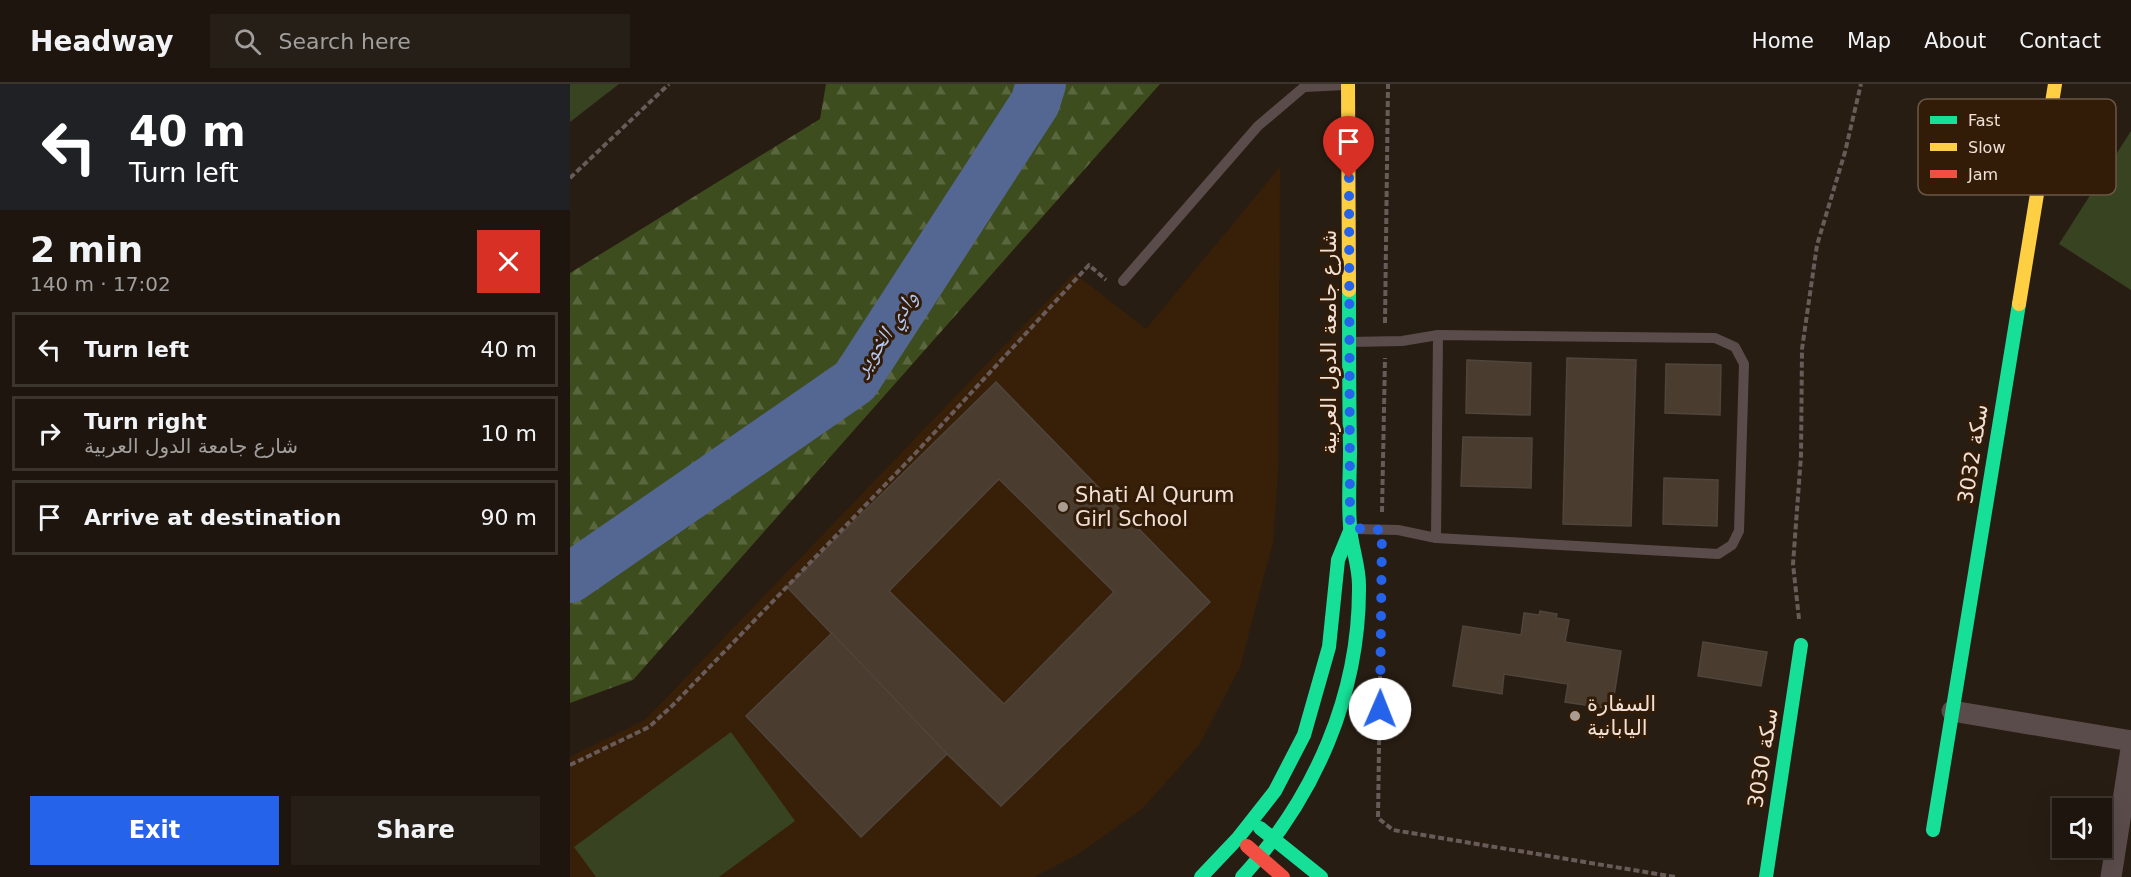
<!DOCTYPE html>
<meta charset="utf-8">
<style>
:root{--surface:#1e160e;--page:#261f17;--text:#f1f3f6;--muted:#a19f9e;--line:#3c352e;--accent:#2563eb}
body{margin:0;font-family:"DejaVu Sans","Noto Naskh Arabic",sans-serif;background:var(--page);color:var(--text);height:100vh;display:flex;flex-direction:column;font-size:22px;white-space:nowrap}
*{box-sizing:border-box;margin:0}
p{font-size:20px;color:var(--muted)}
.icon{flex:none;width:33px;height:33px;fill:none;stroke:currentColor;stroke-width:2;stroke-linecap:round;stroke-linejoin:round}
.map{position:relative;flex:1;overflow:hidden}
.details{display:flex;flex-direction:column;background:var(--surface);width:570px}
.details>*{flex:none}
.guide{background:#202124;color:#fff;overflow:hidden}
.fabs{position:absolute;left:1482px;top:714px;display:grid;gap:12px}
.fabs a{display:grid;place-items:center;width:60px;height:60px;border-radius:0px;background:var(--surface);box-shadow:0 6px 24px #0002,0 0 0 2px var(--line);font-size:30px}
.pin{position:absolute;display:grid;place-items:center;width:51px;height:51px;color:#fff;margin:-62px -26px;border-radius:50% 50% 50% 0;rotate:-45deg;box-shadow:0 0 6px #0007}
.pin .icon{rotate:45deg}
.me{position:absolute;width:66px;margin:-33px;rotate:1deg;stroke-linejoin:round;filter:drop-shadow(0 0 4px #0008)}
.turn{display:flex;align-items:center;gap:21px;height:126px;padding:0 30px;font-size:27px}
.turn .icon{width:78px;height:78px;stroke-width:2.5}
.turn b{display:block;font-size:42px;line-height:51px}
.round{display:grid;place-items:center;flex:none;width:63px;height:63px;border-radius:0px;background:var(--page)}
.summary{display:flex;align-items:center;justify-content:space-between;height:102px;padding:0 30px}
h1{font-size:36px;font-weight:800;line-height:45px}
.primary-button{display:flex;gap:12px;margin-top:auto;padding:12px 30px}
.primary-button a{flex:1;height:69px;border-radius:0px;background:var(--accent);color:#fff;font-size:24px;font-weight:800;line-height:69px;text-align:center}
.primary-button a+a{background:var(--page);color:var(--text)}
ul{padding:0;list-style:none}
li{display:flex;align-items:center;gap:18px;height:75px;margin:0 12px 9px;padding:0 18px;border:3px solid var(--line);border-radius:0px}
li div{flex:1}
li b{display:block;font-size:22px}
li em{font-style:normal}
header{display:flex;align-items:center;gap:36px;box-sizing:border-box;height:84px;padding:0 30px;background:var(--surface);border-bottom:2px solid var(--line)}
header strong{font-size:28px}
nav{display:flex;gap:33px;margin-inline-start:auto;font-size:21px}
.search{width:420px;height:54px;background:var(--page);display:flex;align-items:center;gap:15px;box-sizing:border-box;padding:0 21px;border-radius:0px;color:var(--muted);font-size:22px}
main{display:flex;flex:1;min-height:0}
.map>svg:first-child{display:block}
.built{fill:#382008}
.grass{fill:#384322}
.forest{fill:url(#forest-firs)}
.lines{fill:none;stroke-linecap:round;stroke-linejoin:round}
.river{stroke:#536792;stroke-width:50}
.building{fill:#4a3c2e;stroke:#4e453c;stroke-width:1.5;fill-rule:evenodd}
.path{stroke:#685b59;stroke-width:4;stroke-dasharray:6 3;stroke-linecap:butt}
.lane{stroke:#5b4c4c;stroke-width:10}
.street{stroke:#5b4c4c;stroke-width:21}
.fast{stroke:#16e098;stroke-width:14}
.slow{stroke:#ffcf43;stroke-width:14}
.jam{stroke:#f24e42;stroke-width:14}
.route{stroke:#2563eb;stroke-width:10;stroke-dasharray:0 18}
.poi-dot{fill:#aa9c91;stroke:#321c08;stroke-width:2}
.labels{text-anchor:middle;stroke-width:6;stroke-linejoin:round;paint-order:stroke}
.street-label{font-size:21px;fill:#f0e0d5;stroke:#321c08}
.poi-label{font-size:21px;fill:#f0e0d5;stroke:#321c08;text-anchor:start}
.water-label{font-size:22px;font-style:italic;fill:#b5caf7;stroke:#321c08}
.key{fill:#321c08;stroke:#6b5746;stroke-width:1.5}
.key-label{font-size:16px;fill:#f0e0d5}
</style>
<header>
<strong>Headway</strong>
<div class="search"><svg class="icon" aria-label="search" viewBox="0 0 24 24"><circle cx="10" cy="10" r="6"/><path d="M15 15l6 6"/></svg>Search here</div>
<nav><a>Home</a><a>Map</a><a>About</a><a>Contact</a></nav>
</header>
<main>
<section class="details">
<div class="guide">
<div class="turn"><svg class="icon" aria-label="left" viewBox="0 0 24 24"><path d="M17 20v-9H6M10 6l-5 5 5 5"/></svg><div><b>40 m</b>Turn left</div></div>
</div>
<div class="summary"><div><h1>2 min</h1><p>140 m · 17:02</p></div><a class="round" style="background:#d93025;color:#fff"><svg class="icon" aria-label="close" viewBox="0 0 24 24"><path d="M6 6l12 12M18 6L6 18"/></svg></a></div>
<ul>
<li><svg class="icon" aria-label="left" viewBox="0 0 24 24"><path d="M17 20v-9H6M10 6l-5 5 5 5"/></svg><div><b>Turn left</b></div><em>40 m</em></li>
<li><svg class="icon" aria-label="right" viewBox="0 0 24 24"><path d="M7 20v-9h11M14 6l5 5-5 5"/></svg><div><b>Turn right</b><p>شارع جامعة الدول العربية</p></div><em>10 m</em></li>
<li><svg class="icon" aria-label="arrive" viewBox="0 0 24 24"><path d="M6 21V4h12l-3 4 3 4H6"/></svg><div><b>Arrive at destination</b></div><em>90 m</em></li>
</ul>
<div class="primary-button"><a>Exit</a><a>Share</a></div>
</section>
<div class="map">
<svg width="1561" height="793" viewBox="0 0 1561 793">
<defs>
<pattern id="forest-firs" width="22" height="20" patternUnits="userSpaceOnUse" patternTransform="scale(1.5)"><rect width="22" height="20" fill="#3d4d1e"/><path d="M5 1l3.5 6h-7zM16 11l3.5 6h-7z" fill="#59663e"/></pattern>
</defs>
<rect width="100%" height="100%" fill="#281d12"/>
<path class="built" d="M710,83L708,388L703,458L670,583L629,661L572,725L507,771L464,793H0V673L75,636L504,189L576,245Z"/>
<g class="grass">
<path d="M0,0H49L0,38Z"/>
<path d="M1561,47V206L1489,160Z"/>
<path d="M161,648L225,737L149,793H26L4,763Z"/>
</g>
<path class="forest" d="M256,0H590L63,596L0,619V189L250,35Z"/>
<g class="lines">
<path class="river" d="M0,494L285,297L465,19L471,0"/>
</g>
<g class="building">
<path d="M997,274L1066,276L1061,442L993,440Z"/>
<path d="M897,276L961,279L960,331L896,329Z"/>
<path d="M1096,280L1151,281L1150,331L1095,329Z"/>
<path d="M426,298L640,518L431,722L377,670L217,503ZM429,395L544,508L434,620L319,507Z"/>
<path d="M893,353L962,354L961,404L891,402Z"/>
<path d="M1094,394L1148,396L1147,442L1093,440Z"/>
<path d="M970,527L987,530L986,534L999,536L995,558L1051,567L1042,625L995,618L998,600L934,590L932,610L883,602L893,542L951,551L954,529L969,531Z"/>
<path d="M262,549L377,670L291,753L176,632Z"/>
<path d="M1133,558L1197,568L1191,602L1128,592Z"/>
</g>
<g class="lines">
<g class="path">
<path d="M0,94L99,0"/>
<path d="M815,239L818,0"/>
<path d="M812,428L815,274"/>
<path d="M1229,535L1223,480L1231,372L1232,265L1247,161L1275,68L1291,0"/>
<path d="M810,592L808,734L823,746L1105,793"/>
<path d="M0,681L79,643L103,621L341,374L519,181L536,196"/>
</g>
<g class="lane">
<path d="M553,197L688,42L734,3L775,1"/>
<path d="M780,258L832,257L868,251L1145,254L1165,263L1174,280L1169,447L1162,461L1148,470L866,454L828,446L784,445"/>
<path d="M866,454L868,251"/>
</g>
<g class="street">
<path d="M1382,627L1561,657"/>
<path d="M1541,793L1561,665"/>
</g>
<g class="fast">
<path d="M690,744L751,793"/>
<path d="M1363,746L1449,220"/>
<path d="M631,793L668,754L705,707L734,651L759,563L768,476L780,447"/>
<path d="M672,793C745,713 790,610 789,501C789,481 781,462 780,442C778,417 780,391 780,365C779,312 779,259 779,206"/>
<path d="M1196,793L1231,561"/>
</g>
<g class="slow">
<path d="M778,0L779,206"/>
<path d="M1449,220L1485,0"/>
</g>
<path class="jam" d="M677,762L713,793"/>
</g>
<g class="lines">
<path class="route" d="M779,94L780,444L812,446L810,625"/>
</g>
<g class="poi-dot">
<circle cx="493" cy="423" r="6"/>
<circle cx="1005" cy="632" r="6"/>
</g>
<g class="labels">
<g class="street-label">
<text transform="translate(759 258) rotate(-90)" y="7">شارع جامعة الدول العربية</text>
<text transform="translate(1403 370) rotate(-81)" y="7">سكة 3032</text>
<text transform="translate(1193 674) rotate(-81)" y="7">سكة 3030</text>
</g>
<g class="poi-label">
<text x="505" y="418">Shati Al Qurum<tspan x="505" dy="24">Girl School</tspan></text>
<text x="1017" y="627">السفارة<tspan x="1017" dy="24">اليابانية</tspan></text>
</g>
<g class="water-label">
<text transform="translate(315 249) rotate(-56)" y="8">وادي الخوير</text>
</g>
</g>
<rect x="1348" y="15" width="198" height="96" rx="9" class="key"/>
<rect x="1360" y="32" width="27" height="8" fill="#16e098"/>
<rect x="1360" y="59" width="27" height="8" fill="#ffcf43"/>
<rect x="1360" y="86" width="27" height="8" fill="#f24e42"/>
<g class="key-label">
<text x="1398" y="42">Fast</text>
<text x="1398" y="69">Slow</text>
<text x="1398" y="96">Jam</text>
</g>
</svg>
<div class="fabs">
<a><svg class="icon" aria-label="sound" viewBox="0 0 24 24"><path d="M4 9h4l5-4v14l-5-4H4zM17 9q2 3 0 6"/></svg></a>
</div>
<div class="pin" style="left:779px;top:94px;background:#d93025"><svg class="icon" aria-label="arrive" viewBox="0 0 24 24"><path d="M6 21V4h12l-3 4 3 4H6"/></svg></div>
<svg class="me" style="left:810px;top:625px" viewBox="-20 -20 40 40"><circle r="19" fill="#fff"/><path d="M0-13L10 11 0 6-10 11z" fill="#2563eb"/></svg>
</div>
</main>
